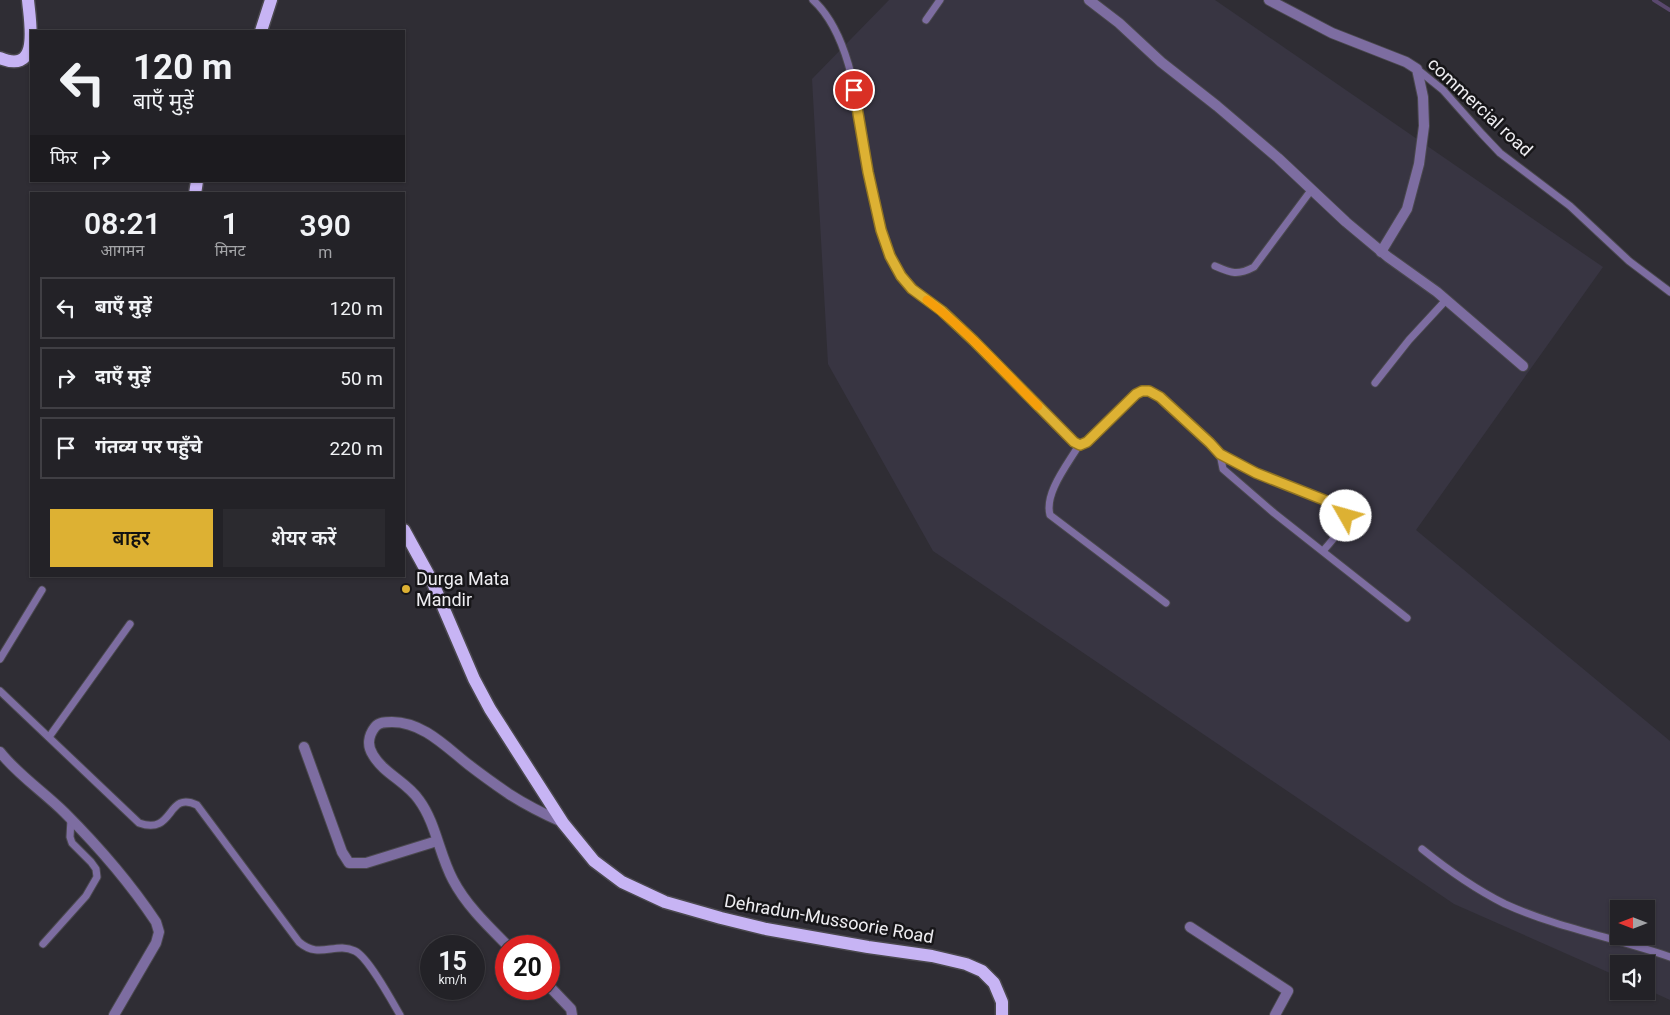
<!DOCTYPE html>
<html lang="hi">
<meta charset="utf-8">
<style>
:root{--surface:#232227;--page:#2b2a2f;--text:#f1f3f6;--muted:#a3a4a7;--line:#403f44;--accent:#ddb133}
body{margin:0;font-family:Roboto,"Noto Sans Devanagari",sans-serif;background:var(--page);color:var(--text);height:100vh;display:flex;flex-direction:column;font-size:19px;white-space:nowrap}
*{box-sizing:border-box;margin:0}
p{font-size:16px;color:var(--muted)}
.icon{flex:none;width:28px;height:28px;fill:none;stroke:currentColor;stroke-width:2;stroke-linecap:round;stroke-linejoin:round}
.map{position:relative;flex:1;overflow:hidden}
.sheet{position:absolute;left:30px;top:192px;width:375px;height:385px;display:flex;flex-direction:column;background:var(--surface);border-radius:0px;box-shadow:0 1px 4px #0004,0 0 0 1px var(--line)}
.sheet>*{flex:none}
.top-card{position:absolute;left:30px;top:30px;width:375px;height:152px;border-radius:0px;box-shadow:0 1px 4px #0004,0 0 0 1px var(--line);background:#232227;color:var(--text);overflow:hidden}
.needle{width:32px;rotate:270deg}
.fabs{position:absolute;left:1610px;top:900px;display:grid;gap:10px}
.fabs a{display:grid;place-items:center;width:45px;height:45px;border-radius:0px;background:var(--surface);box-shadow:0 1px 4px #0004,0 0 0 1px var(--line);font-size:25px}
.speed{position:absolute;left:420px;top:935px;display:flex;gap:10px;font-size:25px;font-weight:700;text-align:center}
.speed>*{display:grid;place-content:center;width:65px;height:65px;border-radius:50%;background:var(--surface);box-shadow:0 1px 4px #0004,0 0 0 1px var(--line);line-height:1}
.speed small{font-size:12px;font-weight:400}
.speed .limit{border:8px solid #d22;background:#fff;color:#111}
.pin{position:absolute;display:grid;place-items:center;width:42px;height:42px;color:#fff;margin:-21px;border:2px solid #fff;border-radius:50%;box-shadow:0 1px 5px #0007}
.me{position:absolute;width:55px;margin:-28px;rotate:308deg;stroke-linejoin:round;filter:drop-shadow(0 0 4px #0008)}
.turn{display:flex;align-items:center;gap:18px;height:105px;padding:0 20px;font-size:22px}
.turn .icon{width:65px;height:65px;stroke-width:2.5}
.turn b{display:block;font-size:35px;line-height:42px}
.then{display:flex;align-items:center;height:48px;padding:0 20px;background:#0003;gap:10px;font-size:19px}
.eta{display:flex;justify-content:space-evenly;align-items:center;height:85px;text-align:center}
.eta b{font-size:30px;font-weight:600;line-height:35px}
.primary-button{display:flex;gap:10px;margin-top:auto;padding:10px 20px}
.primary-button a{flex:1;height:58px;border-radius:0px;background:var(--accent);color:#111;font-size:20px;font-weight:600;line-height:58px;text-align:center}
.primary-button a+a{background:var(--page);color:var(--text)}
ul{padding:0;list-style:none}
li{display:flex;align-items:center;gap:15px;height:62px;margin:0 10px 8px;padding:0 10px;border:2px solid var(--line);border-radius:0px}
li div{flex:1}
li b{display:block;font-size:19px}
li em{font-style:normal}
.map>svg:first-child{display:block}
.built{fill:#383542;fill-rule:evenodd}
.lines{fill:none;stroke-linecap:round;stroke-linejoin:round}
.stream{stroke:#5a486e;stroke-width:4}
.lane-casing{stroke:#4a484e;stroke-width:9}
.street-casing{stroke:#4a484e;stroke-width:12}
.primary-casing{stroke:#4a484e;stroke-width:15}
.lane{stroke:#7d6da1;stroke-width:7}
.street{stroke:#7d6da1;stroke-width:10}
.primary{stroke:#c7b4f4;stroke-width:12}
.route-casing{stroke:#907321;stroke-width:12}
.route{stroke:#ddb133;stroke-width:9}
.slow{stroke:#f59e0b;stroke-width:9}
.poi-dot{fill:#ddb133;stroke:#171619;stroke-width:2}
.labels{text-anchor:middle;stroke-width:5;stroke-linejoin:round;paint-order:stroke}
.street-label{font-size:18px;fill:#eeedf1;stroke:#171619}
.poi-label{font-size:18px;fill:#eeedf1;stroke:#171619;text-anchor:start}
</style>
<div class="map">
<svg width="1670" height="1015" viewBox="0 0 1670 1015">
<rect width="100%" height="100%" fill="#2f2d34"/>
<path class="built" d="M889,0H1215L1603,267L1416,530L1670,741V1000L1646,989V964H1619V977L1454,904L933,551L828,364L812,79ZM1619,909H1646V936H1619Z"/>
<g class="lines">
<path class="stream" d="M1654,0L1670,10"/>
<defs>
<g id="lane">
<path d="M813,0C870,52 857,186 891,257C905,286 919,292 942,311C953,321 964,332 975,342C998,365 1021,389 1044,412C1055,423 1065,435 1077,444L1087,442L1136,394L1149,391L1160,397L1217,449L1220,454L1223,469L1274,513L1407,618"/>
<path d="M926,20L940,0"/>
<path d="M1417,69L1443,90L1482,134L1500,153L1570,206L1629,261L1670,292"/>
<path d="M1215,266C1231,273 1237,276 1254,267L1312,189"/>
<path d="M1375,383L1409,340L1446,300"/>
<path d="M1079,445C1068,464 1044,493 1050,515L1166,603"/>
<path d="M1220,454L1256,473L1342,507C1354,520 1331,541 1323,551"/>
<path d="M0,659L42,590"/>
<path d="M0,691L139,823C175,836 166,790 197,805L299,942C320,960 335,941 355,951C368,957 392,1001 400,1015"/>
<path d="M49,737L130,624"/>
<path d="M1422,849C1448,870 1475,889 1505,904C1558,928 1616,938 1670,957"/>
<path d="M43,944L86,896L97,877L96,869L91,862L72,843L70,837L71,819"/>
</g>
<g id="street">
<path d="M1089,0L1119,23L1161,62L1217,106L1278,158L1346,222L1388,257L1437,292L1523,366"/>
<path d="M1269,0L1332,33L1406,62L1417,69L1423,97L1424,126L1419,164L1407,209L1381,252"/>
<path d="M304,747L342,852L349,863H366L437,841"/>
<path d="M0,752C18,775 44,792 65,813C98,846 130,883 156,922L159,932L156,943L114,1015"/>
<path d="M1190,927L1288,991L1275,1015"/>
<path d="M508,946C488,926 466,905 453,880C439,854 436,823 419,800C407,782 384,774 373,755C367,746 368,736 375,727C379,722 385,722 392,722C423,722 446,747 469,765C482,775 496,785 509,794C526,805 544,814 562,822"/>
<path d="M549,986L571,1009L572,1015"/>
</g>
<g id="primary">
<path d="M261,31L271,0"/>
<path d="M0,58C41,75 30,23 28,0"/>
<path d="M195,194L197,181"/>
<path d="M404,530L432,581L474,679L490,709L563,823L594,861L622,882L665,902L721,918L766,929L868,947L932,956L966,964L982,971L994,983L1002,1002V1015"/>
</g>
</defs>
<use href="#lane" class="lane-casing"/>
<use href="#street" class="street-casing"/>
<use href="#primary" class="primary-casing"/>
<use href="#lane" class="lane"/>
<use href="#street" class="street"/>
<use href="#primary" class="primary"/>
</g>
<g class="lines">
<defs>
<path id="route" d="M854,90L868,172L881,230L890,256L901,276L912,289L942,311L974,341L1074,442L1080,445L1087,442L1136,394L1142,391H1149L1160,397L1210,443L1220,454L1256,473L1342,507L1345,511L1346,516"/>
</defs>
<use href="#route" class="route-casing"/>
<use href="#route" class="route"/>
<path class="slow" d="M927,300C968,331 1002,370 1038,406"/>
</g>
<circle class="poi-dot" cx="406" cy="589" r="5"/>
<g class="labels">
<g class="street-label">
<text transform="translate(1480 107) rotate(43)" y="6">commercial road</text>
<text transform="translate(829 919) rotate(10)" y="6">Dehradun-Mussoorie Road</text>
</g>
<g class="poi-label">
<text x="416" y="585">Durga Mata<tspan x="416" dy="21">Mandir</tspan></text>
</g>
</g>
</svg>
<div class="fabs">
<a><svg class="needle" viewBox="-14 -14 28 28"><path d="M0-13l5 13h-10z" fill="#e53935"/><path d="M0 13l5-13h-10z" fill="#a3a4a7"/></svg></a>
<a><svg class="icon" aria-label="sound" viewBox="0 0 24 24"><path d="M4 9h4l5-4v14l-5-4H4zM17 9q2 3 0 6"/></svg></a>
</div>
<div class="speed"><div>15<small>km/h</small></div><div class="limit">20</div></div>
<div class="pin" style="left:854px;top:90px;background:#d93025"><svg class="icon" aria-label="arrive" viewBox="0 0 24 24"><path d="M6 21V4h12l-3 4 3 4H6"/></svg></div>
<svg class="me" style="left:1346px;top:516px" viewBox="-20 -20 40 40"><circle r="19" fill="#fff"/><path d="M0-13L10 11 0 6-10 11z" fill="#ddb133"/></svg>
<div class="top-card">
<div class="turn"><svg class="icon" aria-label="left" viewBox="0 0 24 24"><path d="M17 20v-9H6M10 6l-5 5 5 5"/></svg><div><b>120 m</b>बाएँ मुड़ें</div></div>
<div class="then">फिर<svg class="icon" aria-label="right" viewBox="0 0 24 24"><path d="M7 20v-9h11M14 6l5 5-5 5"/></svg></div>
</div>
<section class="sheet">
<div class="eta">
<div><b>08:21</b><p>आगमन</p></div>
<div><b>1</b><p>मिनट</p></div>
<div><b>390</b><p>m</p></div>
</div>
<ul>
<li><svg class="icon" aria-label="left" viewBox="0 0 24 24"><path d="M17 20v-9H6M10 6l-5 5 5 5"/></svg><div><b>बाएँ मुड़ें</b></div><em>120 m</em></li>
<li><svg class="icon" aria-label="right" viewBox="0 0 24 24"><path d="M7 20v-9h11M14 6l5 5-5 5"/></svg><div><b>दाएँ मुड़ें</b></div><em>50 m</em></li>
<li><svg class="icon" aria-label="arrive" viewBox="0 0 24 24"><path d="M6 21V4h12l-3 4 3 4H6"/></svg><div><b>गंतव्य पर पहुँचे</b></div><em>220 m</em></li>
</ul>
<div class="primary-button"><a>बाहर</a><a>शेयर करें</a></div>
</section>
</div>
